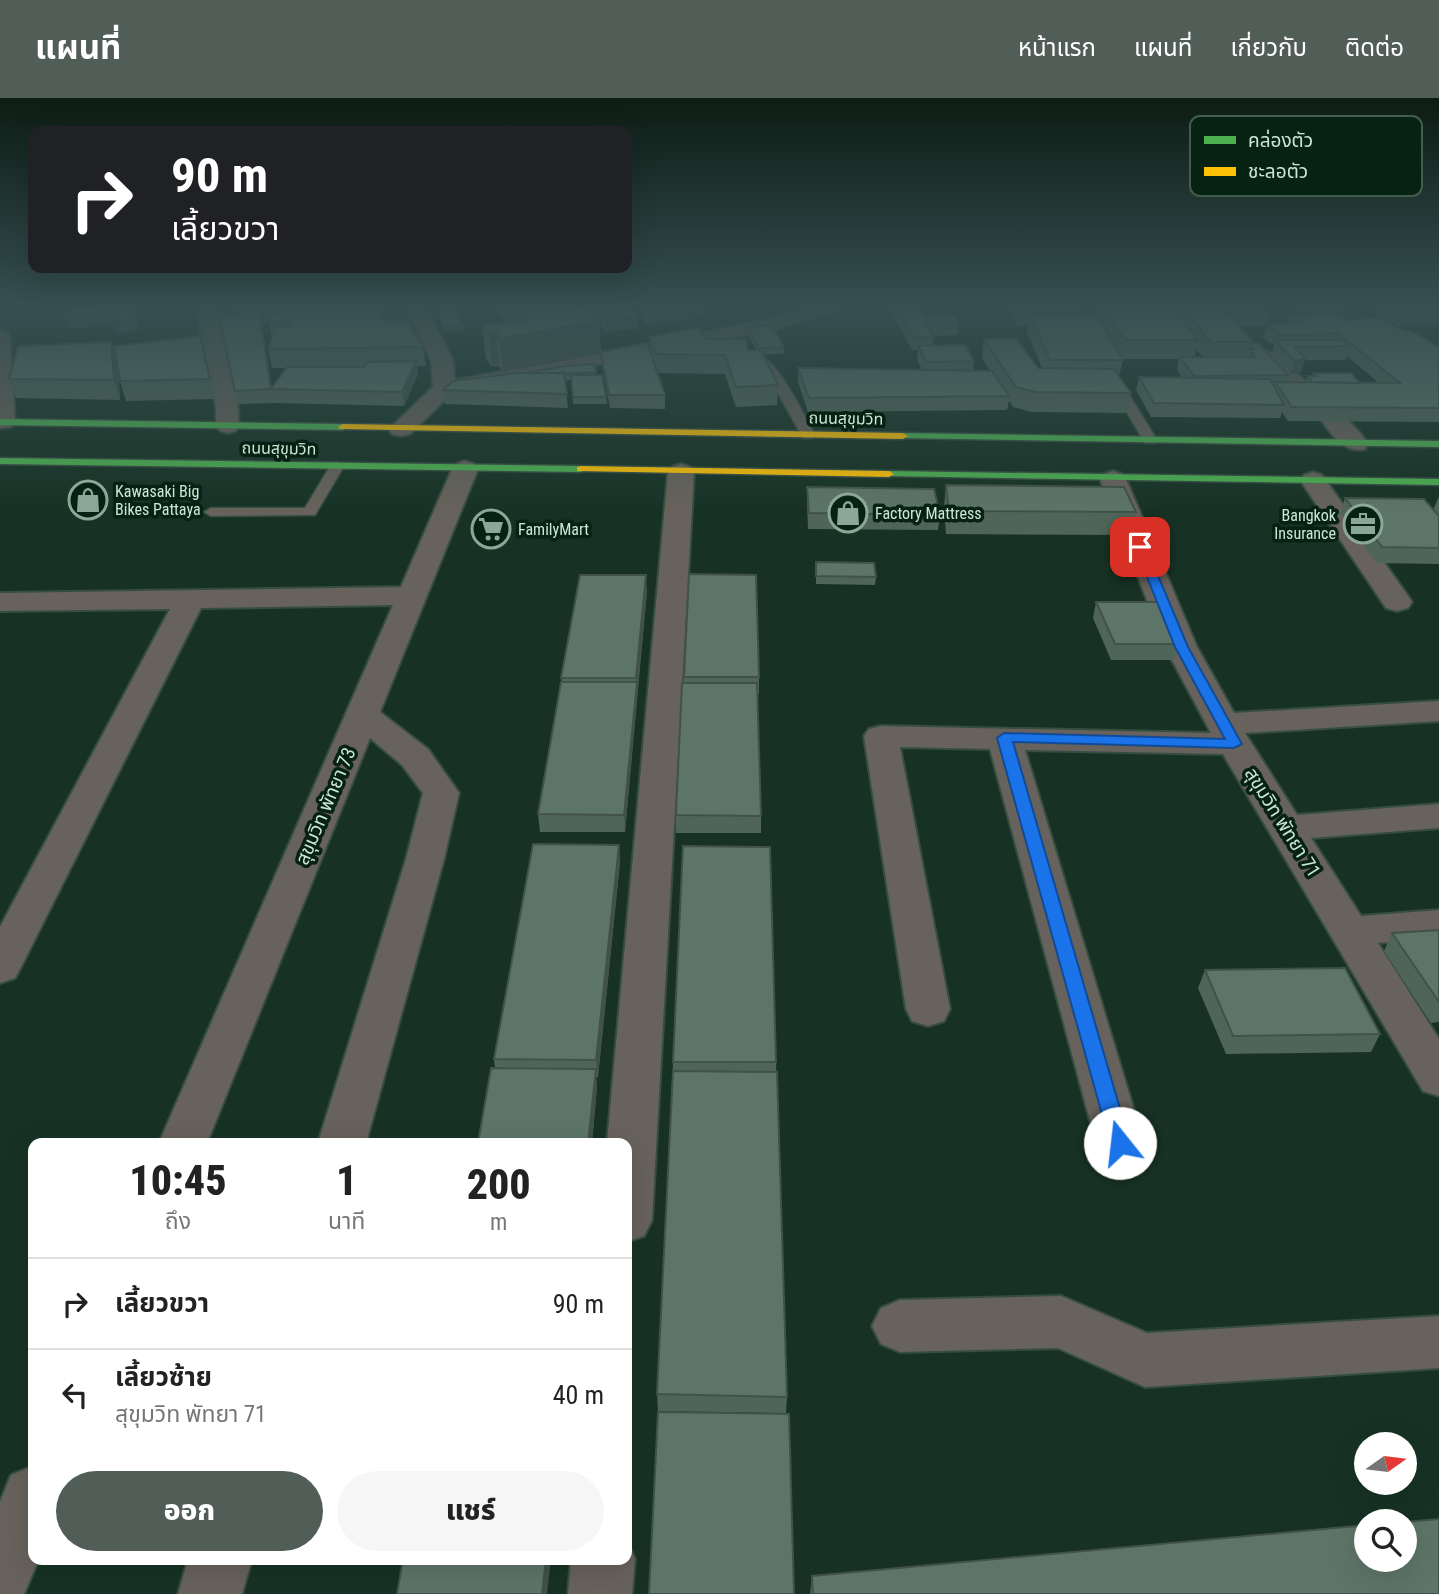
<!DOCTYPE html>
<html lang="th">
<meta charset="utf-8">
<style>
:root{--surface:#fff;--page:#f6f6f6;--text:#222;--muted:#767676;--line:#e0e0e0;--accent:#515e57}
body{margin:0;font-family:"Roboto Condensed","Noto Sans Thai",sans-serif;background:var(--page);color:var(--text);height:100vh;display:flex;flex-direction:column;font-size:26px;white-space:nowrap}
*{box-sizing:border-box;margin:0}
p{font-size:23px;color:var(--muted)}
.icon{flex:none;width:38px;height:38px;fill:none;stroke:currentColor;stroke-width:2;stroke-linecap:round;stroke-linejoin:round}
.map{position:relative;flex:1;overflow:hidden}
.panel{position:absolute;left:28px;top:1040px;width:604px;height:427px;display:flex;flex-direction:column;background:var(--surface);border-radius:14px;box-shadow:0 7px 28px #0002}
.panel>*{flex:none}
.top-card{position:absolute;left:28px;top:28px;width:604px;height:147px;border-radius:14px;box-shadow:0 7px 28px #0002;background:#202124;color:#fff;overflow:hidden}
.needle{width:46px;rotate:76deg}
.fabs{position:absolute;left:1354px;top:1334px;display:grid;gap:14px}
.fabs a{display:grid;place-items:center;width:63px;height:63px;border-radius:50%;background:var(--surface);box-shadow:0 7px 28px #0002;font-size:35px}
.pin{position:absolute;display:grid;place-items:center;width:60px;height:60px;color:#fff;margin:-30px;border-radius:14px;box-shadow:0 4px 10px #0006}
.me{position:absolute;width:77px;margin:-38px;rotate:344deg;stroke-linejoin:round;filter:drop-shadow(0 0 5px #0008)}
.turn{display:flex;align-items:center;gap:24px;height:147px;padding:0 28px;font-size:32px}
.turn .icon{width:91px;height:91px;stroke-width:2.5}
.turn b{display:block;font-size:49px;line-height:60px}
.eta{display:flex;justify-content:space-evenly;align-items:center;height:119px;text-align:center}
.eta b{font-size:42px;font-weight:800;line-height:49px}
.cta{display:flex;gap:14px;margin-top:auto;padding:14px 28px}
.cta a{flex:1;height:80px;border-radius:42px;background:var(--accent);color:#fff;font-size:28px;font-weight:800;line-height:80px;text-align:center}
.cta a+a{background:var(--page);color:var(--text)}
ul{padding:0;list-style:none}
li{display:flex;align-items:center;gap:21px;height:91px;padding:0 28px;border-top:2px solid var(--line)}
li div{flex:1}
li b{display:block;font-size:26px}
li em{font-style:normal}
header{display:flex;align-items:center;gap:42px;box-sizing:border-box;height:98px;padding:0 35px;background:var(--accent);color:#fff}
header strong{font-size:33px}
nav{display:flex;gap:38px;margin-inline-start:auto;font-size:24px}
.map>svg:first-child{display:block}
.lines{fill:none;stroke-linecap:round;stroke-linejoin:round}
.lane-casing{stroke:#364d41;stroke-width:3}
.street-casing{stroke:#364d41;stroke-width:4}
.fast-casing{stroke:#364d41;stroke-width:3}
.slow-casing{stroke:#364d41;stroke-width:3}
.lane{fill:#67625b;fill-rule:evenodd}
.street{fill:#67625b;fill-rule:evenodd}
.fast{fill:#4caf50;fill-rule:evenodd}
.slow{fill:#ffc107;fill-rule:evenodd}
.wall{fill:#506559;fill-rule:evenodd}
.shaded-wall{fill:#415249}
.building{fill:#5d7568;stroke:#415249;stroke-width:2}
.route{fill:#1a73e8;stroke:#114b97;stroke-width:2}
.labels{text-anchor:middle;stroke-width:7;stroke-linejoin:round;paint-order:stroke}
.far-street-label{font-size:16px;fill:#c9e8d4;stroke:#072113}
.far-poi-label{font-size:16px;fill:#c9e8d4;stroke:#072113;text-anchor:start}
.street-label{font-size:19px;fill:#c9e8d4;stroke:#072113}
.key{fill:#072113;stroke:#415d4d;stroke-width:2}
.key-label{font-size:19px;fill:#c9e8d4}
</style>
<header>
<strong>แผนที่</strong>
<nav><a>หน้าแรก</a><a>แผนที่</a><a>เกี่ยวกับ</a><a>ติดต่อ</a></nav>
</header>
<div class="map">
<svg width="1439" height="1496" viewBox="0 0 1439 1496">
<rect width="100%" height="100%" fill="#173225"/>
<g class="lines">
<defs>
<g id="lane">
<path d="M741,252C774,247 801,313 815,337L813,340H803L764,270L741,256Z"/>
<path d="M1119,286L1125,290L1157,342L1155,345H1145L1143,342L1113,290Z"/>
<path d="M337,364L344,368L315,417L211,418L204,414L211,410H305L332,365Z"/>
</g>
<g id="street">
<path d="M195,205H215C220,228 247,318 236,333L228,335L220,333L216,328V310Z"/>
<path d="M404,205H424L453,263L455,282L664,243L780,218L819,205H849L846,209L785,229L451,296L410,336L401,338L392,336L389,331L433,289L431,263Z"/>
<path d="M1198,205H1218L1256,248L1275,256L1317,293L1320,298L1317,303H1301L1259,266L1240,258Z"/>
<path d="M0,232L7,234L10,238L15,324L11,329L0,330Z"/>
<path d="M1334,316C1348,319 1360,334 1368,346L1365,351C1346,356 1332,338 1322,323L1326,318Z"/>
<path d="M465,363L474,366L478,371L380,614L428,651L459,695L444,761L366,1045H318L406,761L423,695L402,667L370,640L207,1045H159L393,507L201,510L21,869L15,880L0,885V829L170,511L0,513V495L401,489L452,371L456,366Z"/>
<path d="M681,366L690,369L694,374L652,1122L644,1138L626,1144V1045H607L668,374L672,369Z"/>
<path d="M1113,373L1122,376L1126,381L1197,549L1234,615L1439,603V623L1245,635L1297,717L1439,706V730L1311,740L1361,818L1439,812V840L1378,845L1439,941V998L1423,993L1223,656L1025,652L1144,1045L1137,1059L1120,1065L1103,1059L1096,1045L990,651L900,649L950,911L944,923L928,928L912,923L906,911L864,638L869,631L881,628L1211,635L1165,549L1100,381L1104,376Z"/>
<path d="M1313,374L1322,377L1408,498L1412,504L1408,510L1397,513L1386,510L1300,382L1304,377Z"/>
<path d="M1061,1198L1147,1235L1439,1218V1270L1145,1289L1058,1250L900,1254L881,1246L872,1228L881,1210L900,1202Z"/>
<path d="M33,1368V1461H39L24,1496H0V1404L11,1377Z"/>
<path d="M626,1441L635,1461L632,1496H568L571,1461H626Z"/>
<path d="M188,1461H252L242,1496H178Z"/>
</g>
<g id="fast">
<path d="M0,321L343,326L348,329L343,332L0,327Z"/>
<path d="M903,335L1439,343V349L899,340L898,338Z"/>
<path d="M0,360L581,368L586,371L581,374L0,366Z"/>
<path d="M889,373L1439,381V387L885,378L884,376Z"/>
</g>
<g id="slow">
<path d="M343,326L903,335L908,338L903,341L340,331L338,329Z"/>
<path d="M581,368L889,373L894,376L889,379L577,373V369Z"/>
</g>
</defs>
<use href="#lane" class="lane-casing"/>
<use href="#street" class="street-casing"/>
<use href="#fast" class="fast-casing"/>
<use href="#slow" class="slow-casing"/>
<use href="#lane" class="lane"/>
<use href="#street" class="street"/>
<use href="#fast" class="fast"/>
<use href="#slow" class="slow"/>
</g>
<g class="wall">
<path d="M216,205L406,213L390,215L388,222L423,249L426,268H417L418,276L404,308L274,305L238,306ZM269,226L272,240L268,251L272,270H286L272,290L262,227Z"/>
<path d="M433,205H453L463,226L464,232L445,234Z"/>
<path d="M490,205H628L638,218V230L605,234L599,226L601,253H649V239L705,241L748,252H756L747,235V229L784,249V255L763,257L778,287L777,307L736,309L725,276L657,275L665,297V311L610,310L602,267L601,256L503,274L499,268L492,269L486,261L482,228L506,225Z"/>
<path d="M639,205L705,219L648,226L640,217Z"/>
<path d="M711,205H739L733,212L711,209Z"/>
<path d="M890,205H919L927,219L959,224L957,237L933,238V248L974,263L973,273H990L982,260L984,241L1038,270H1042L1027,235L1028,228H1018L1008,205H1077L1083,217H1095L1088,205H1258L1270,215L1266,228H1243L1223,208L1252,245L1288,277L1286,284H1305L1307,278H1312L1313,275L1360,285H1379L1347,258L1346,262H1305L1301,274L1290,276L1272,255L1274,247L1263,240L1267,227L1287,225L1290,217L1300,216L1279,205H1361V206L1348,207L1345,218L1341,219L1347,222L1404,233L1439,249V324L1288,323L1282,314L1280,320L1151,319L1136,292L1139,279H1182L1177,272L1179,261H1122L1123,262L1119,278L1131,295L1127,315L1031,314L1013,309L1009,303L1007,312L808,314L798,284V270L922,272L917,261L918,252H912L890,211ZM1196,251L1203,259H1195Z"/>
<path d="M1378,205H1439L1400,229L1375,215Z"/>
<path d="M200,238L216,301L126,303L120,283L118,266L120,302L16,300L9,281L111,244L117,261Z"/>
<path d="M594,266L596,277L606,299L607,306H573L572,282L565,283L568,310L445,306L443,292L527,275Z"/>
<path d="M946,387L1136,414L1131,437L946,436L944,409Z"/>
<path d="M807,389L940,417L938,432L808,431L807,404Z"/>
<path d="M1439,398V466L1376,465L1340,415L1345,400L1433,412Z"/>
<path d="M816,464L876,479L875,487L816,486Z"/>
<path d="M647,493L625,734H540L538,716L562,584L561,580Z"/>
<path d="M1096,504L1179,546L1174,562H1111L1093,520Z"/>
<path d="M684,579H759V596H757L761,718V735H676V717Z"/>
<path d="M619,747L620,764L598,979H596L597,989L592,1045H478L495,970L494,961Z"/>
<path d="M1439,832V924L1431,925L1384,853L1392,835Z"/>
<path d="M1205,872L1380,936L1371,954L1226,956L1198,890Z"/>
<path d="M673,964H776L787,1299L786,1315L658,1313L657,1296Z"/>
<path d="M812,1478L1439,1496H810Z"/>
</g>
<g class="shaded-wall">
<path d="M11,205H33L12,207Z"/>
<path d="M111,205H139H135L138,216V233L116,236L113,226L69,231L65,218L112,208Z"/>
<path d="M238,205L241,217L219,220L216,207Z"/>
<path d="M362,205H404L406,213L390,215L384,241L381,222L268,225L269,226L262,227L272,291H271L259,214Z"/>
<path d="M733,205H739L733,212Z"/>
<path d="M705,206V219L648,226V213Z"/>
<path d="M1349,206L1345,218L1310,222L1314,209Z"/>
<path d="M597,212L601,256L503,274L499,241L581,213Z"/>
<path d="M1439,213V225L1400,229L1404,216Z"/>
<path d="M638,218V230L605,234V222Z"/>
<path d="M463,226L464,232L445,234V228Z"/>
<path d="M496,235L499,268L492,269L489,236Z"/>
<path d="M111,244L117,263L120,302L114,282Z"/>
<path d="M1305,261L1301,274L1290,276L1294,263Z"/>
<path d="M416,263L418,276L404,308L402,294Z"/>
<path d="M646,477L647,493L637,597L636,580Z"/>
<path d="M637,584V601L625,734L624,717Z"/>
<path d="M619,747L620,764L598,979L596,962Z"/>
<path d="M596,971L597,989L592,1045H588Z"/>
<path d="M546,1461H551L547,1496H542Z"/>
</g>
<g class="building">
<path d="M122,205H134V221L112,223L113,213L65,218L66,211Z"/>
<path d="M216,205H237L216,207Z"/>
<path d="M238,205H307L279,207L276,213L259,214L271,291L235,293L219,218L238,216Z"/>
<path d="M307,205H385L381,222H407L423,249L268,251L276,229H288L291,224L268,225L279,207Z"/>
<path d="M434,205H453L463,226L445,228Z"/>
<path d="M513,205H581L599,223L499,241L496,235L489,236L482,228L529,222Z"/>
<path d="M581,205H628L638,218L605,222L597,212H588Z"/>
<path d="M640,205H703L705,206L648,213Z"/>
<path d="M895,205H919L927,219H955L959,224L926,225L934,239H913Z"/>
<path d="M1015,205H1077L1083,216L1019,215Z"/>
<path d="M1102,205H1171L1198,242H1125Z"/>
<path d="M1179,205H1220L1252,244H1211Z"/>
<path d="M1235,205H1258L1270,215L1246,216Z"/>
<path d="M1306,205H1347L1349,206L1314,209Z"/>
<path d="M1384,205H1439V213L1404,216Z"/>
<path d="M1331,214L1347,222L1379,219L1404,233H1411L1439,249V310L1292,309L1275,284L1400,285L1338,235L1284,238L1267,227L1301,224L1290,217Z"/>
<path d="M1030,216L1097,217L1123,262H1050Z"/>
<path d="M772,227L784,249L759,250L747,229Z"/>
<path d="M699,229L705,241H746L748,252H761L778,287L736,289L725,257L656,256L649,239Z"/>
<path d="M200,238L210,281L120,283L114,248Z"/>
<path d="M984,241H1017L1038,270L1114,271L1131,295L1035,294L1016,289Z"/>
<path d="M1275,242H1341L1350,248L1295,249L1305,261L1294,263Z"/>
<path d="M111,244L114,282L9,281L18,248Z"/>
<path d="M647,245L665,297H609L601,254Z"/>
<path d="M1252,245H1258L1288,277L1194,278L1180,259H1255L1248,251H1254L1251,247Z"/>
<path d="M965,247L974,263L926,264L918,248Z"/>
<path d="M416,263L402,294L271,291L287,269H364L367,264Z"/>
<path d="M594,266L596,274L564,276L527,275L565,268Z"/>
<path d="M798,270L992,273L1009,298L809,300Z"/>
<path d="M517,275H564L567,296L443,292L453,283Z"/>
<path d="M1313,275H1351L1360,285L1312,284L1307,278H1316Z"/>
<path d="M571,277H602L606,299H573Z"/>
<path d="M1139,279L1270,281L1284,307L1154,305Z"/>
<path d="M946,387L1124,389L1136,414L949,413Z"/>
<path d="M807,389L934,391L940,417L809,415Z"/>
<path d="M1345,400L1424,401L1439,418V450L1382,449Z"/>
<path d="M816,464L874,465L876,479L816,478Z"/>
<path d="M689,476L756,477L759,579H684Z"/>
<path d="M580,477H646L636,580H561Z"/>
<path d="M1096,504H1158L1179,546H1115Z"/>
<path d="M561,584H637L624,717L538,716Z"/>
<path d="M682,585H757L761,718L676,717Z"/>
<path d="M533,746L619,747L596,962L494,961Z"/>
<path d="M683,748L770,749L776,964H673Z"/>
<path d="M1439,832V904L1392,835Z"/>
<path d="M1345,870L1380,936L1233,938L1205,872Z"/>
<path d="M491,970L596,971L588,1045H478Z"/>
<path d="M673,973L777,974L787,1299L657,1296Z"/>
<path d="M658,1314L789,1316L794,1496H649Z"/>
<path d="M1439,1421V1496H813L812,1478L1367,1427V1461H1405V1424Z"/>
<path d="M403,1461H546L542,1496H397Z"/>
</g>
<linearGradient id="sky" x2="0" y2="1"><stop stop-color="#0d1c14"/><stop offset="0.5" stop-color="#364f51"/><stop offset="1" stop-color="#364f51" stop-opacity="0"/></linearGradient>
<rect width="1439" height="414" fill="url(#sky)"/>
<path class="route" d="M1140,446L1146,449L1188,549L1242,646L1234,650L1013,644L1130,1045L1127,1051L1120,1053L1113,1051L1110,1045L997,640L1004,635L1225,641L1175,549L1135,449Z"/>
<defs>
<symbol id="shop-ring" viewBox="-11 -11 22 22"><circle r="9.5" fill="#072113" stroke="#8ba897" stroke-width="1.5"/><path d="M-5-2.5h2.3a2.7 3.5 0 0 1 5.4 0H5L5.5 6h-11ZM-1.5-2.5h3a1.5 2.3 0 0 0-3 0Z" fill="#8ba897"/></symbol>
<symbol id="office-ring" viewBox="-11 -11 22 22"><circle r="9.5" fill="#072113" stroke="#8ba897" stroke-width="1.5"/><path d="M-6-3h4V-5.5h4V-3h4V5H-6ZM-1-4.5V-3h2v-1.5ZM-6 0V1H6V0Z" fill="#8ba897"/></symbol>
<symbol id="supermarket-ring" viewBox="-11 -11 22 22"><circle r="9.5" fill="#072113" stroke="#8ba897" stroke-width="1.5"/><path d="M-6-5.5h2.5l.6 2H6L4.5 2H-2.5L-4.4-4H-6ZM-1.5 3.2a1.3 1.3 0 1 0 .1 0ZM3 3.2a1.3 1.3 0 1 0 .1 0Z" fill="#8ba897"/></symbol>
</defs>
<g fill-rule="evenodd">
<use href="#shop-ring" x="66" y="380" width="44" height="44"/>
<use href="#shop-ring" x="826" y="393" width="44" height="44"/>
<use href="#office-ring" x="1341" y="404" width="44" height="44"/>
<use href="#supermarket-ring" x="469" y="409" width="44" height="44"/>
</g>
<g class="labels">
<g class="far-street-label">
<text transform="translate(846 320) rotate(1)" y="6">ถนนสุขุมวิท</text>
<text transform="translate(279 350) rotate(1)" y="6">ถนนสุขุมวิท</text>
</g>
<g class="far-poi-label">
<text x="115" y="399">Kawasaki Big<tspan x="115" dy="18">Bikes Pattaya</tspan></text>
<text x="875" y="421">Factory Mattress</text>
<text x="1336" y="423" text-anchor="end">Bangkok<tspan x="1336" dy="18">Insurance</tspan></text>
<text x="518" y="437">FamilyMart</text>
</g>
<g class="street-label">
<text transform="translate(325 708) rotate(-67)" y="7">สุขุมวิท พัทยา 73</text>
<text transform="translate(1283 724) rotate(58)" y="7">สุขุมวิท พัทยา 71</text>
</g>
</g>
<rect x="1190" y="18" width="232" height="80" rx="10" class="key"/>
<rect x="1204" y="38" width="32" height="8" fill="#4caf50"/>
<rect x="1204" y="69" width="32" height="9" fill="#ffc107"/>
<g class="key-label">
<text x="1248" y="49">คล่องตัว</text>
<text x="1248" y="80">ชะลอตัว</text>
</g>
</svg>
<div class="fabs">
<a><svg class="needle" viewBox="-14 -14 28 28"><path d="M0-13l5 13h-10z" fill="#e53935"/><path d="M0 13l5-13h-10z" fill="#767676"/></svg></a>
<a><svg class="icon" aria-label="search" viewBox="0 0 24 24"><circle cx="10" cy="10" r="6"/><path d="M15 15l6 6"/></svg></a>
</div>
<div class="pin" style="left:1140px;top:449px;background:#d93025"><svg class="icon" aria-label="arrive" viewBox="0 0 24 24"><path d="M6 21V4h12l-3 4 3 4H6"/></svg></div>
<svg class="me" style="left:1120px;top:1045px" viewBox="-20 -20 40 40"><circle r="19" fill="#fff"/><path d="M0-13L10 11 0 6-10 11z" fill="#1a73e8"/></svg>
<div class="top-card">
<div class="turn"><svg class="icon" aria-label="right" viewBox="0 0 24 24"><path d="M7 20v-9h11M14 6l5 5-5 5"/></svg><div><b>90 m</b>เลี้ยวขวา</div></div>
</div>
<section class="panel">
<div class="eta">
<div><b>10:45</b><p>ถึง</p></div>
<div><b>1</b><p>นาที</p></div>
<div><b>200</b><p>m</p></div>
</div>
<ul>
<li><svg class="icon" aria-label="right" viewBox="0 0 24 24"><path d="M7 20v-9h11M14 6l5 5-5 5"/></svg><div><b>เลี้ยวขวา</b></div><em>90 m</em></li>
<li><svg class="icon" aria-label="left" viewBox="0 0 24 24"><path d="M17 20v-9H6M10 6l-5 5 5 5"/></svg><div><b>เลี้ยวซ้าย</b><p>สุขุมวิท พัทยา 71</p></div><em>40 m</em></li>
</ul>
<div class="cta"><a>ออก</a><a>แชร์</a></div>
</section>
</div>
